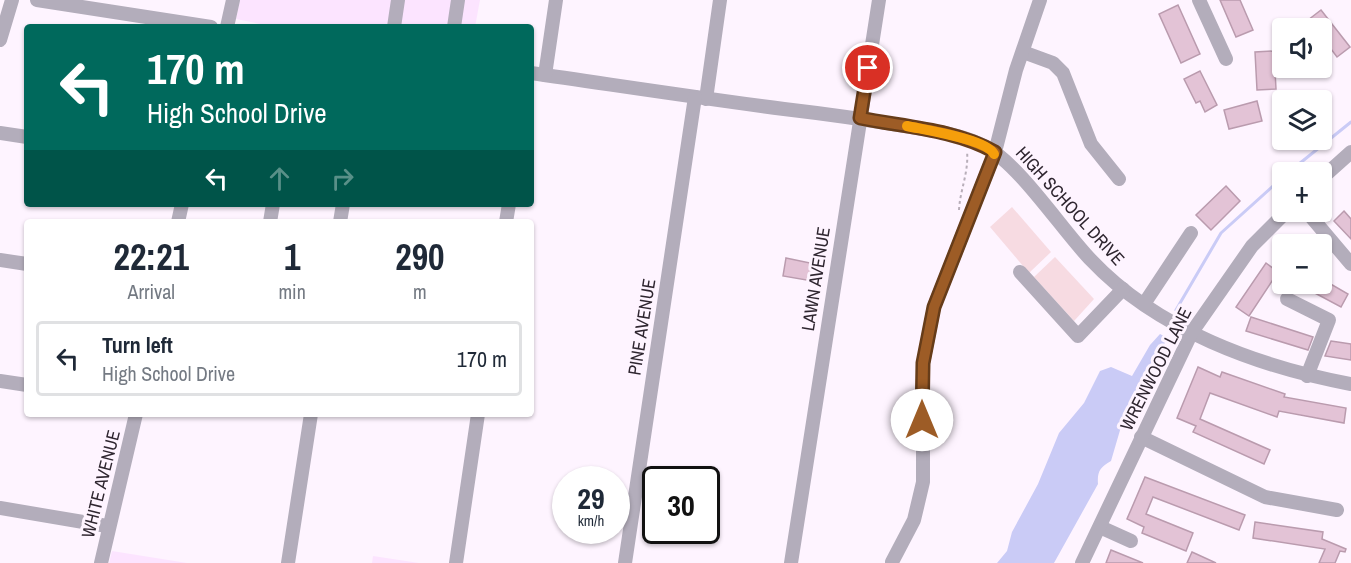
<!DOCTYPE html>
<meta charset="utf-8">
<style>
:root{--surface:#fff;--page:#f6f6f7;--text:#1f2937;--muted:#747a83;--line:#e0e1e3}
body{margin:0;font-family:"Archivo Narrow",sans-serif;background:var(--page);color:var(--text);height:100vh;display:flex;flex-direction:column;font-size:22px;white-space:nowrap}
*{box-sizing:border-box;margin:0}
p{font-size:20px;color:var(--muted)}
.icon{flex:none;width:33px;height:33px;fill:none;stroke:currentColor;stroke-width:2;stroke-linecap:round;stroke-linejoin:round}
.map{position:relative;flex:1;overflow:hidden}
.side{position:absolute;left:24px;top:219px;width:510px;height:198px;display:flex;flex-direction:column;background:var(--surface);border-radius:6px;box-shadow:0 2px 4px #0004}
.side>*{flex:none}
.banner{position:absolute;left:24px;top:24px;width:510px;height:183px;border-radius:6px;box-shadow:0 2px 4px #0004;background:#00695c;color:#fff;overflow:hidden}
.controls{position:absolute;left:1272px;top:18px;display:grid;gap:12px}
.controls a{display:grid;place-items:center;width:60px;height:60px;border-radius:6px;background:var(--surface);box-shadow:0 2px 4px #0004;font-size:30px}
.speed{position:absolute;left:552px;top:466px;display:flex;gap:12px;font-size:30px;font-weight:700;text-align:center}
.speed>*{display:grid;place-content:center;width:78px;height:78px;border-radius:50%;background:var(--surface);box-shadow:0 2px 4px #0004;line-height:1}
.speed small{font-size:15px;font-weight:400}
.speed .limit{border:3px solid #111;border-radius:9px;background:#fff;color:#111}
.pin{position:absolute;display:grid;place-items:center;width:51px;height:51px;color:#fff;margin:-26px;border:3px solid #fff;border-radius:50%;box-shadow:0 2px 6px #0007}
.me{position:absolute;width:66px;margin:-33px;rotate:0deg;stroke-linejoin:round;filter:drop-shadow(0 0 4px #0008)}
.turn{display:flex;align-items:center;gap:21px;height:126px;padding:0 24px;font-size:27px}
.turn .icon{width:78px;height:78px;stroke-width:2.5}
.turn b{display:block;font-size:42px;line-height:51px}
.lanes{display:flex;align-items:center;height:57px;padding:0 24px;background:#0003;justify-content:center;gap:30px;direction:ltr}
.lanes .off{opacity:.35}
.eta{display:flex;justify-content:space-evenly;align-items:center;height:102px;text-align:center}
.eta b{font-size:36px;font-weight:700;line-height:42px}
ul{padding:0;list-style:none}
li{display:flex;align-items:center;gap:18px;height:75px;margin:0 12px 9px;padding:0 12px;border:3px solid var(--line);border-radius:6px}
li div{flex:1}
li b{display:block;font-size:22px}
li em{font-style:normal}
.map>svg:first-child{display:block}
.built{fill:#fce4ff}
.green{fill:#f7dbe2}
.water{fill:#cacbf6}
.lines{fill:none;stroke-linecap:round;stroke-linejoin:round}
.stream{stroke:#cacbf6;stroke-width:3}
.building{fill:#e3c3d6;stroke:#ba9bae;stroke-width:1.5}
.path{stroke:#b8aeb9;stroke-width:2;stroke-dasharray:3 3;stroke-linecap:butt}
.minor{stroke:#b3adbb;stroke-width:14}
.route-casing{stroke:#663c19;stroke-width:15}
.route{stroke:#9d5c26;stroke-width:10}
.slow{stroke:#f59e0b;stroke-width:10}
.labels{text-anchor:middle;stroke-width:6;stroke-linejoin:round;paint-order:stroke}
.street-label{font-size:18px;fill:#2f2630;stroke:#fef4ff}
</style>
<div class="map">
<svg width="1351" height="563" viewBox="0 0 1351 563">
<rect width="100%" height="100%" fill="#fef4ff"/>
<g class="built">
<path d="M240,0H480L475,27H275L236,19Z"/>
<path d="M112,551L187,563H109Z"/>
<path d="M373,556L419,563H372Z"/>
</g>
<g class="green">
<path d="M1012,207L1051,252L1029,273L990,227Z"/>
<path d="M1055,257L1094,299L1074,321L1034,277Z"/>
</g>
<path class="water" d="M1160,334L1166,337L1165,343L1123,420L1111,461C1100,467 1097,472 1098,484L1054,563H997L1007,551L1012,532L1038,484L1059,433L1084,403L1100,371L1111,367L1132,376L1150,345Z"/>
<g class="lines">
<g class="stream">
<path d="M1289,172L1351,122"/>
<path d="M1176,310L1221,233L1282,178"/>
</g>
</g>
<g class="building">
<path d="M1220,0H1240L1253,30L1236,37Z"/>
<path d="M1178,5L1200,54L1181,63L1159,14Z"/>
<path d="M1321,10L1350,47L1337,57L1322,37V28H1315L1308,20Z"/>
<path d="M1274,51L1276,89L1257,90L1255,52Z"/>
<path d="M1200,71L1217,105L1205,112L1200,101L1196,103L1184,79Z"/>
<path d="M1257,101L1262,121L1229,129L1224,110Z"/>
<path d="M1226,186L1240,201L1211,230L1196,215Z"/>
<path d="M1344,211L1351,219V239L1334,221Z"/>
<path d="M786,258L815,264L812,281L783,276Z"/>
<path d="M1266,263L1278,272L1249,316L1236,307Z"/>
<path d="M1322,279L1348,294L1341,307L1298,284H1322Z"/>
<path d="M1251,317L1313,337L1308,350L1246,331Z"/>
<path d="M1331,341L1351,344V360L1325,356Z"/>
<path d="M1198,367L1220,377L1222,372L1285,394L1284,397L1346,408L1344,423L1279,411L1277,417L1210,393L1200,419L1270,450L1264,464L1193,432L1196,426L1177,418Z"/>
<path d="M1145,477L1245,515L1239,530L1153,497L1146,514L1193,533L1186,551L1142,533L1144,527L1127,519Z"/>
<path d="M1255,522L1323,532L1322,539L1346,549L1345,552L1340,551L1335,563H1319L1325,549L1253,538Z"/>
<path d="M1111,550L1143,563H1106Z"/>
<path d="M1192,552L1216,563H1187Z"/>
</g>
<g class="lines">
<path class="path" d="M959,210C960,190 969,172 967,151"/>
<g class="minor">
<path d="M37,0L211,27"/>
<path d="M1199,0L1226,59"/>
<path d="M227,27L233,0"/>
<path d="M394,27L398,0"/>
<path d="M454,27L458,0"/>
<path d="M0,40L12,0"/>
<path d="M1023,52L1053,63L1063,73L1091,144L1119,179"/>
<path d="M531,73C615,85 700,98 784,109C827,114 869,120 911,127C935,131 964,135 986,147C1020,165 1062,230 1091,260C1157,330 1259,367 1351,384"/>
<path d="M545,75L556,0"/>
<path d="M706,99L720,0"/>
<path d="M0,133L27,137"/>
<path d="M1322,178L1351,152"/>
<path d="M1307,212L1351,264"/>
<path d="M178,222L182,204"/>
<path d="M270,222L273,204"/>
<path d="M340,222L343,204"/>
<path d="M506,222L509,204"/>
<path d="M0,260L27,264"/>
<path d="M1020,272L1078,336L1123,289"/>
<path d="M1287,299L1329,320L1307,376"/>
<path d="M1144,304L1191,233"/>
<path d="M0,381L27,385"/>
<path d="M1141,437L1265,497L1337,510"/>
<path d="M0,508L107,526"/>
<path d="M1100,527L1131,541"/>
<path d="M892,562L914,520L923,482V364L934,307L995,152L1016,70L1040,0"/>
<path d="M101,563L136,414"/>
<path d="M288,563L311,414"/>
<path d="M456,563L478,414"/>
<path d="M625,563L695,97"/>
<path d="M791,563L879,0"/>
<path d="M1082,563L1192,332L1252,246L1286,212"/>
</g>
</g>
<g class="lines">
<defs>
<path id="route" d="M868,68L860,118C904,127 954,129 995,152L934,307L923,363L922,420"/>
</defs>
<use href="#route" class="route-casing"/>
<use href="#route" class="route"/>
<path class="slow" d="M907,126C925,130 986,139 994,154"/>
</g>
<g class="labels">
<g class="street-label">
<text transform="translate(1070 206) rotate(48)" y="6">HIGH SCHOOL DRIVE</text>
<text transform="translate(816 279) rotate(-81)" y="6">LAWN AVENUE</text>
<text transform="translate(642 327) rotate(-81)" y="6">PINE AVENUE</text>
<text transform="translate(1156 369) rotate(-63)" y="6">WRENWOOD LANE</text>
<text transform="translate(101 484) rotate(-76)" y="6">WHITE AVENUE</text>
</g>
</g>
</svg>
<div class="controls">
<a><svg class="icon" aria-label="sound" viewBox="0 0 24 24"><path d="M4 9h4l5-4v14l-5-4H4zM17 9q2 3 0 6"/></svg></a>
<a><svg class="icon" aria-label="layers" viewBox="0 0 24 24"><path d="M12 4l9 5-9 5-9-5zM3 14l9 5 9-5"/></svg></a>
<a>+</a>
<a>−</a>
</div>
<div class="speed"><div>29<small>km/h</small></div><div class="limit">30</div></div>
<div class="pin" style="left:868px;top:68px;background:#d93025"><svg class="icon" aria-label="arrive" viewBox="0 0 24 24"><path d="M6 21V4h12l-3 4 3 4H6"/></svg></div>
<svg class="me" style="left:922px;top:420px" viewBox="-20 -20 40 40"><circle r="19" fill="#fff"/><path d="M0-13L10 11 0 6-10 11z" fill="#9d5c26"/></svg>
<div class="banner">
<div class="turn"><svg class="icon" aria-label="left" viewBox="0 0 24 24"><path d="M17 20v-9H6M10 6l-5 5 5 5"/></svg><div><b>170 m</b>High School Drive</div></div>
<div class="lanes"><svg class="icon" aria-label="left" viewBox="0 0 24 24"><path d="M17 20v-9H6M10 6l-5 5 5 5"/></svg><svg class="icon off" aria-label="ahead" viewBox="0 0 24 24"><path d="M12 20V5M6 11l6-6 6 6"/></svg><svg class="icon off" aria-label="right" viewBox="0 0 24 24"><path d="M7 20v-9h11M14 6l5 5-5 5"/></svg></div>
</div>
<section class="side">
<div class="eta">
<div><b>22:21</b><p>Arrival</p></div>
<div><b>1</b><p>min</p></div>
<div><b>290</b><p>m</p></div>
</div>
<ul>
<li><svg class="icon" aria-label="left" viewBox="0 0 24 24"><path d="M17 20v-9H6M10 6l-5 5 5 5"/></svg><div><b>Turn left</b><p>High School Drive</p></div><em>170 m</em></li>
</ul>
</section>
</div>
